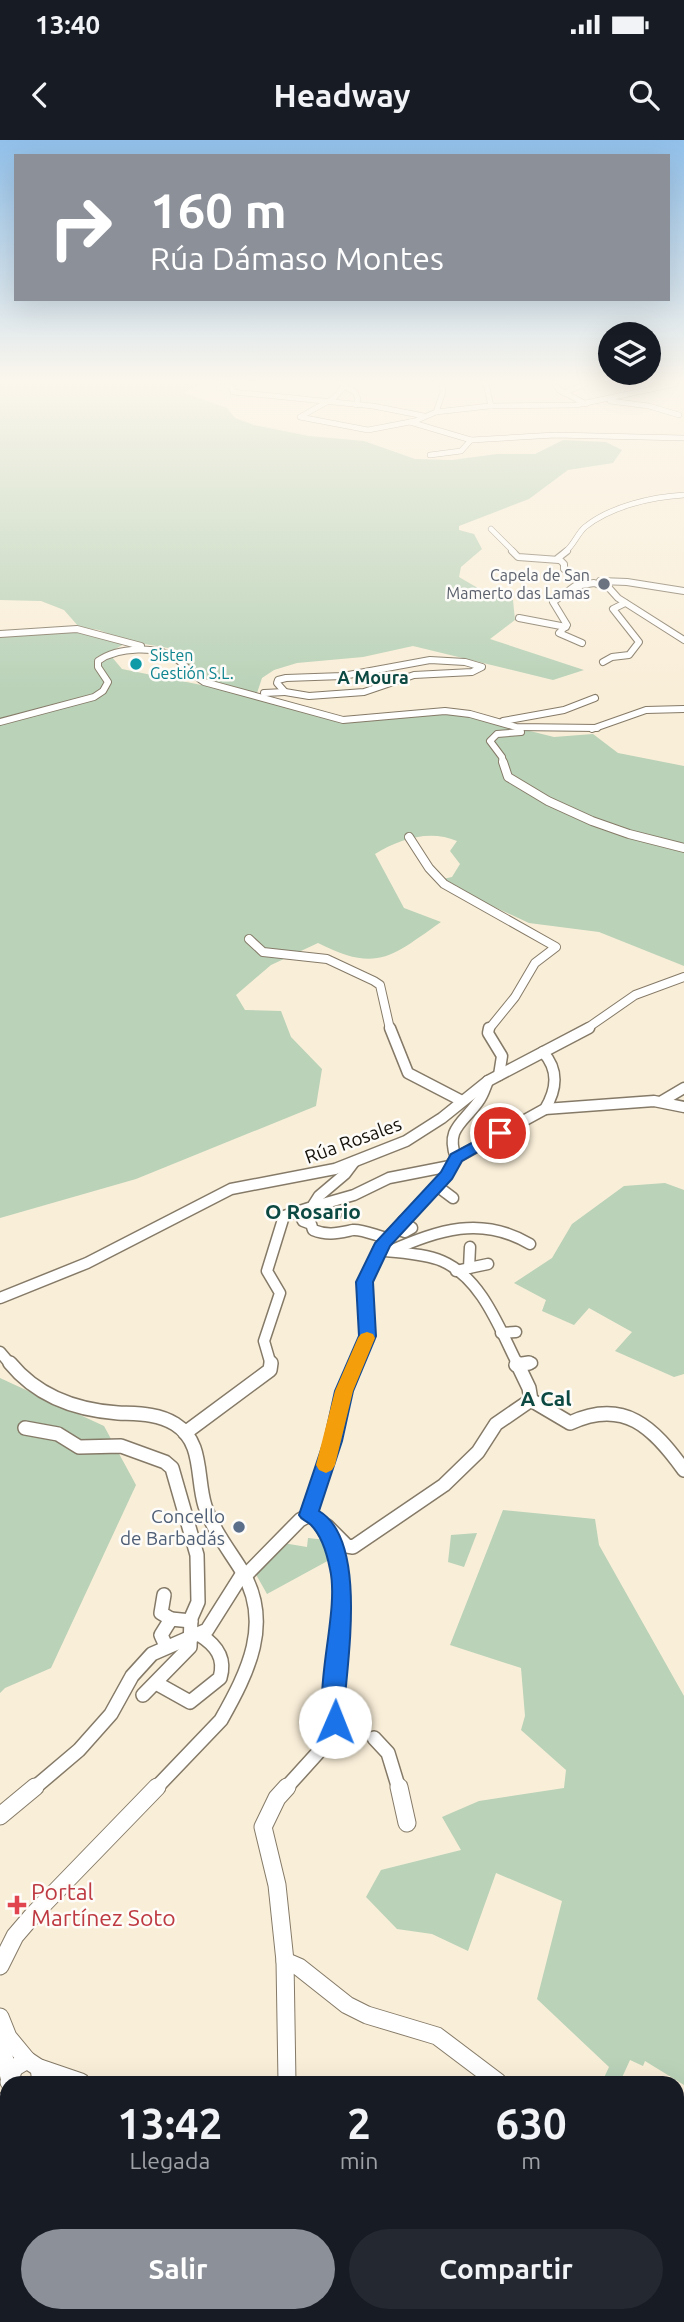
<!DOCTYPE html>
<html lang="es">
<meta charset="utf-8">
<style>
:root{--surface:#171b24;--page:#242831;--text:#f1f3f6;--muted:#9ea1a6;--accent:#8c9099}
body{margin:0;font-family:Ubuntu,sans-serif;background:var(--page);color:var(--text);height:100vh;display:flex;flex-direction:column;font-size:26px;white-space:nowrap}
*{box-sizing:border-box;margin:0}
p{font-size:23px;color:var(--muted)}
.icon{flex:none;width:38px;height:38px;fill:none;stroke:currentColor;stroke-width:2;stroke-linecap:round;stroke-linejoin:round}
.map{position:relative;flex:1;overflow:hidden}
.panel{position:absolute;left:0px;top:1936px;width:684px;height:247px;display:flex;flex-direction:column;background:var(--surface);border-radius:21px 21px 0 0;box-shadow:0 7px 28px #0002}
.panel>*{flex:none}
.guide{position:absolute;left:14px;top:14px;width:656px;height:147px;border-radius:0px;box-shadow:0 7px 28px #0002;background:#8c9099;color:#fff;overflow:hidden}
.fabs{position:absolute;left:598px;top:182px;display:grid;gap:14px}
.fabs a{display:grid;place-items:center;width:63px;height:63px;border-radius:50%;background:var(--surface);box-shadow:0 7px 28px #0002;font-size:35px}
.pin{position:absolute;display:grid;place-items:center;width:60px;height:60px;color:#fff;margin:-30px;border:4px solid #fff;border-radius:50%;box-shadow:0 2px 7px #0007}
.me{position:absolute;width:77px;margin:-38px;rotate:1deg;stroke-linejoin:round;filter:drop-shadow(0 0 5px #0008)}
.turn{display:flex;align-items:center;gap:24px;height:147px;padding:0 21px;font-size:32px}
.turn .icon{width:91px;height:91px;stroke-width:2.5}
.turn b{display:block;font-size:49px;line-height:60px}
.eta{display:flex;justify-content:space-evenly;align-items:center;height:119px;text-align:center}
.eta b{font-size:42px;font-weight:700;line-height:49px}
.cta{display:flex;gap:14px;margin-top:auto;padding:14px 21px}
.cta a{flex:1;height:80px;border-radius:42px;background:var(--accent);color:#fff;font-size:28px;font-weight:700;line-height:80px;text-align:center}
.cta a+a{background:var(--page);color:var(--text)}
.status{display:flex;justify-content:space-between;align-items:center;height:49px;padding:0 35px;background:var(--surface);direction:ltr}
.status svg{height:19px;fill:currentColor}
header{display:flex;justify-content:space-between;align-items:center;height:91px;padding:0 21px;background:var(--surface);font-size:32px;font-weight:700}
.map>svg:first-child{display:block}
.green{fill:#b9d2b8}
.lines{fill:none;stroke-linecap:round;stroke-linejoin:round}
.minor-far5-casing{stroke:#857a67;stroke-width:6}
.minor-far4-casing{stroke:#857a67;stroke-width:8}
.minor-far3-casing{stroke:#857a67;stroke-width:10}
.minor-far2-casing{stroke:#857a67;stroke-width:13}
.minor-far1-casing{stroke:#857a67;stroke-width:16}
.minor-casing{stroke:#857a67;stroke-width:19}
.minor-far5{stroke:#fff;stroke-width:5}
.minor-far4{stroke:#fff;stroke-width:6}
.minor-far3{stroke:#fff;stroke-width:8}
.minor-far2{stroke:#fff;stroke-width:10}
.minor-far1{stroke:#fff;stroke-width:13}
.minor{stroke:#fff;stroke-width:17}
.route{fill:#1a73e8;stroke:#114b97;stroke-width:2}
.slow{fill:#f59e0b}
.worship-dot{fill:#6b7280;stroke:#fefcf8;stroke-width:2.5}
.culture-dot{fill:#0f9aa8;stroke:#fefcf8;stroke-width:2.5}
.service-dot{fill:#5c6f8a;stroke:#fefcf8;stroke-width:2.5}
.health-dot{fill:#e0444e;stroke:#fefcf8;stroke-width:2.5}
.labels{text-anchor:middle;stroke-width:5;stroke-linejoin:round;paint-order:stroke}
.far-worship-label{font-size:16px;fill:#5b616d;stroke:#fefcf8;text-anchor:end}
.far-culture-label{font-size:16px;fill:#0d838f;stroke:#fefcf8;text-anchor:start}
.far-neighbourhood-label{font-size:18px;font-weight:bold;fill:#0c4942;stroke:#fefcf8}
.street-label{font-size:19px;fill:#15110a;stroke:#fefcf8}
.service-label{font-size:19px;fill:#4e5e75;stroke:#fefcf8;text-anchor:end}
.neighbourhood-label{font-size:21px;font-weight:bold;fill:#0c4942;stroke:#fefcf8}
.near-health-label{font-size:23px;fill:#be3a42;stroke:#fefcf8;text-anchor:start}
</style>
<div class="status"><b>13:40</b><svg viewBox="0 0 49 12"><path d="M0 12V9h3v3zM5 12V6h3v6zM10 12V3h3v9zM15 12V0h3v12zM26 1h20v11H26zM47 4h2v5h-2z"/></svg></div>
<header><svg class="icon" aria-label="back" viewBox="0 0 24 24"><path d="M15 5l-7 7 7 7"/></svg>Headway<svg class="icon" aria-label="search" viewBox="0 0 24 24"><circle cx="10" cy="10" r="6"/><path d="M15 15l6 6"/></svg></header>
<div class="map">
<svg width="684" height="2182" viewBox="0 0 684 2182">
<rect width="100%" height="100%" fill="#f9eed8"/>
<g class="green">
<path d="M0,244H201L184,253L227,268L235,278L254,285L309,296L364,301L415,319L452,320L497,314H535L563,300L606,302L622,310L613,323L568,330L529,359L459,386V390L474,394L482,409L461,427L459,437L488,454L513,460L515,480L490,499L584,530L553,540L413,506L363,517L297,523L274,530L262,538L257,553L203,538L178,514L168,508L127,501L99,490L79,487L64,470L41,461L0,460Z"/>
<path d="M71,491L90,493L124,504L112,511L111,516L122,529L261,557L337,581L355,582L424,573H457L554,597L593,594L618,613L684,626V826L599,792L529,783L475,758L443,739L452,737L460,724L450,711L457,701C430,689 399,699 375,714L404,768L441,782C391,817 377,833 318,803L271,825L236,855L245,870L281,871L291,897L322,929L316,966L136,1039L0,1078V495Z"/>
<path d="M665,1043L684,1050V1234L674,1237L615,1211L632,1192L589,1168L574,1185L542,1171L546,1160L514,1143L552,1118L572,1084L624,1046Z"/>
<path d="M0,1238L104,1286L136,1345L51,1528L5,1548L0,1553Z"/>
<path d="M503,1370L595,1379L599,1405L684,1556V1945L645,1921L643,1926L630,1920L620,1942H602L609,1927L537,1859L562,1761L496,1733L468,1811L432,1794L397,1789L366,1757L381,1730L461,1710L442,1677L479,1661L564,1648L566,1630L521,1590L525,1576L521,1528L450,1505Z"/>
<path d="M477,1393L464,1427L448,1422L451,1395Z"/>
<path d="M308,1398L326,1400L333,1418L267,1454L254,1431L283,1403L307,1407Z"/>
<path d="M677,2051L684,2053V2182H531L532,2175H677Z"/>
</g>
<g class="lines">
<defs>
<g id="minor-far5">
<path d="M223,244L232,247L233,252L373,266L424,276"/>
<path d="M342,244L343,248L334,258L300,277L368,290L415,281L436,272L489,266L576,265L675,244"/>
<path d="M486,244L491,266"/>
<path d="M555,244L559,250L586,264"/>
<path d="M344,246L355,252L358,259L356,265"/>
<path d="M564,253L585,244"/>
<path d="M610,261L649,266L679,275"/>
<path d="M436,272L443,252L442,244"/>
<path d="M410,282L471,300"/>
<path d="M430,315L461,311L471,300L555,295L684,298"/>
<path d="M491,389L514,412"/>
<path d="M565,412C574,405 577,394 585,387C611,366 652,357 684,355"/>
</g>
<g id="minor-far4">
<path d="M512,411L518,417L559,420"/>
<path d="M567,411L558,418L564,424V429L582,440V443"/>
<path d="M600,441L627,442L684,451"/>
<path d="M519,478L566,487"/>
<path d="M0,494L77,489L141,506"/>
<path d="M582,503L559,493L567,485L553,462L575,446L594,443L609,448L618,458L684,500"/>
<path d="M430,520L465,522L482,527L472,532L414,535L364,552L309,556L285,552L277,543L278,540L286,538L343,536Z"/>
<path d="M603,522L612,517L629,515L639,502L613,469L625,463"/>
<path d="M264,553L285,552"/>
<path d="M503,581L564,570L595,558"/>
<path d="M0,582L94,557L103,551L108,542L98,527V521C117,507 159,505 178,520C188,528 193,535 204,542L343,580L445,571L470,574L516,587L597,588"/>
<path d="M592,589L646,570L684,569"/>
<path d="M503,623L502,617L490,601L497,594L521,592"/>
</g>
<g id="minor-far3">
<path d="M503,622L508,637L548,661L592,681L629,694L684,708"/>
<path d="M409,697L429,728L444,744L556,807L535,823L515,857L489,889"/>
<path d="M249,799L263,812L327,819L374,841L380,845L390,889"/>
<path d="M586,889L635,855L684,837"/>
</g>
<g id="minor-far2">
<path d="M390,888L408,933L462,961"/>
<path d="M489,888L488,893L502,916L499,935"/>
<path d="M662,961L684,948"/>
<path d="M545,969L654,961L684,967"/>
<path d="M456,1018C445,989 463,983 478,962C483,956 485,948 488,941"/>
<path d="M437,1046L453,1058"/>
<path d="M321,1065L336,1074"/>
<path d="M312,1067L354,1055L389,1038L450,1026L456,1018L545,969C557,949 559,930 543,912"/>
<path d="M298,1071L303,1081L311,1084L313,1090C328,1096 338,1093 353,1090C362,1089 377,1096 387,1098"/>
<path d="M396,1089L405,1092L412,1088L403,1081"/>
<path d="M378,1110C398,1113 423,1113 442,1121C482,1138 500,1190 518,1225"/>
<path d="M390,1111C439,1090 481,1075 530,1104"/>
<path d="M469,1128L488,1124"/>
<path d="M456,1131L469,1128L470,1107"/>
<path d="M0,1158L87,1123L231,1049L335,1029L406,1001L442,978L488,941L589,888"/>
<path d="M501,1193L516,1192"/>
<path d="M0,1212L11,1225"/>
<path d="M271,1225L264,1201L280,1153L267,1131L284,1076L312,1067L319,1056L345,1034L354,1022"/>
<path d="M355,1225L367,1196L364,1141L383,1103L447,1035L450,1026"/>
<path d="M516,1225L532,1223"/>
</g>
<g id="minor-far1">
<path d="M10,1223C37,1256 76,1270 118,1273C137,1274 157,1273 175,1284C204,1302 196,1338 205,1366C213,1390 229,1410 242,1431C273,1483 248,1532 221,1580L155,1649"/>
<path d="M517,1223L529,1248L531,1260L570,1283C624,1258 653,1287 684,1330"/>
<path d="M516,1225L529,1223"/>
<path d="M25,1288L58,1294L79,1307L121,1306L165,1322L172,1328L197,1415L198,1462L191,1478L190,1507L143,1555"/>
<path d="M185,1293L270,1230L271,1223"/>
<path d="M309,1375L333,1301L344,1251L356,1223"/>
<path d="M327,1386L347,1406L353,1407L444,1345L478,1312L496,1284L531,1260"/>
<path d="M245,1436L300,1380L309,1375L316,1378L333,1404L342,1446L335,1520L334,1585L323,1607L285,1649"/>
<path d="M164,1455L161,1473L171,1479"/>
<path d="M166,1506L161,1495L171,1479L191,1481"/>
<path d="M156,1543L190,1562L220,1538C226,1518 216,1505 200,1495"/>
<path d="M374,1598L388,1613L399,1649"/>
<path d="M33,1649L79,1610L111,1574L132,1536L152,1514L207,1490L243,1433"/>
</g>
<g id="minor">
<path d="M399,1647L407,1683"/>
<path d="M0,1676L35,1647"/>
<path d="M285,1821L299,1827L347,1865L367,1875L437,1896L498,1942"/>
<path d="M0,1826L15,1796L33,1775L157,1647"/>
<path d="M0,1877L8,1897L27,1920"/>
<path d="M0,1900L9,1937"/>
<path d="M40,1928L81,1942"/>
<path d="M9,1942L14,1928L27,1920L39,1928L41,1942"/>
<path d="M287,1942L285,1821L277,1745L263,1687L277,1658L287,1647"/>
<path d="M0,1982L7,1959"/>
<path d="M0,2005L7,1994"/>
<path d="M677,2088L684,2099"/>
<path d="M192,2182L195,2175"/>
</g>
</defs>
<use href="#minor-far5" class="minor-far5-casing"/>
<use href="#minor-far4" class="minor-far4-casing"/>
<use href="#minor-far3" class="minor-far3-casing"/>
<use href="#minor-far2" class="minor-far2-casing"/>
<use href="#minor-far1" class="minor-far1-casing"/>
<use href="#minor" class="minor-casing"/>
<use href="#minor-far5" class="minor-far5"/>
<use href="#minor-far4" class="minor-far4"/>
<use href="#minor-far3" class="minor-far3"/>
<use href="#minor-far2" class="minor-far2"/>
<use href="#minor-far1" class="minor-far1"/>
<use href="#minor" class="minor"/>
</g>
<linearGradient id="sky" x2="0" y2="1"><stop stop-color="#91c0ea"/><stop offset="0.44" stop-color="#fcf7ed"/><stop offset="1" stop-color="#fcf7ed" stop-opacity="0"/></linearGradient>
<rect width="684" height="550" fill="url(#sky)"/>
<path class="route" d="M500,988L505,989L507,993L505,996L462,1021L452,1039L390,1106L373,1142L376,1196L353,1251L342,1301L319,1371C368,1400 347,1521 344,1569L345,1582L342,1589L335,1592L327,1589C311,1552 340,1473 330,1429C327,1414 322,1396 311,1385C306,1380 302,1381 299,1375L324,1301L335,1251L359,1196L356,1142L375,1103L441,1032L451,1014Z"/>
<path class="slow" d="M367,1192L373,1194L375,1198L353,1251L335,1325L332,1330L326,1333L319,1330L316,1325L335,1251L358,1198L361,1194Z"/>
<circle class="worship-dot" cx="604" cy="444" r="7"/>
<circle class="culture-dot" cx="136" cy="524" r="7"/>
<circle class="service-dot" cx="239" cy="1387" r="7"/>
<path class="health-dot" d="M13.5 1754.5h7v7h7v7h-7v7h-7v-7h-7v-7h7z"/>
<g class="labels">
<g class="far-worship-label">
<text x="590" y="441">Capela de San<tspan x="590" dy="18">Mamerto das Lamas</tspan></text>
</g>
<g class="far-culture-label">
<text x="150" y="521">Sisten<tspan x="150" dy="18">Gestión S.L.</tspan></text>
</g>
<g class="far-neighbourhood-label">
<text x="373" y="544">A Moura</text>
</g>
<g class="street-label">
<text transform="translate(353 1000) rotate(-20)" y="7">Rúa Rosales</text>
</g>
<g class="service-label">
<text x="225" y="1383">Concello<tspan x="225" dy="22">de Barbadás</tspan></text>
</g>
<g class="neighbourhood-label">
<text x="313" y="1079">O Rosario</text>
<text x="546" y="1266">A Cal</text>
</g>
<g class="near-health-label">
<text x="31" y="1760">Portal<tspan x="31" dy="26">Martínez Soto</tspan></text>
</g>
</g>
</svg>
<div class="fabs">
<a><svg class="icon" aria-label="layers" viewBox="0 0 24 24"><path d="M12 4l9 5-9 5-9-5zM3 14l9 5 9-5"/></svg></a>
</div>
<div class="pin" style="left:500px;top:993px;background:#d93025"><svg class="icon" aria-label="arrive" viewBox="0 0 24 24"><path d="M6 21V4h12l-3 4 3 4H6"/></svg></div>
<svg class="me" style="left:335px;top:1582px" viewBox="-20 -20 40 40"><circle r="19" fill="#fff"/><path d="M0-13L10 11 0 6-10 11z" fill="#1a73e8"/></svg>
<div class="guide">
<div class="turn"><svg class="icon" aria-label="right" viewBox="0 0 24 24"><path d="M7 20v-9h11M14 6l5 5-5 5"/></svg><div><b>160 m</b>Rúa Dámaso Montes</div></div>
</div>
<section class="panel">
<div class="eta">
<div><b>13:42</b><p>Llegada</p></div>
<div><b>2</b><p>min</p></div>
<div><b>630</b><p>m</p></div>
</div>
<div class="cta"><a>Salir</a><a>Compartir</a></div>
</section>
</div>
